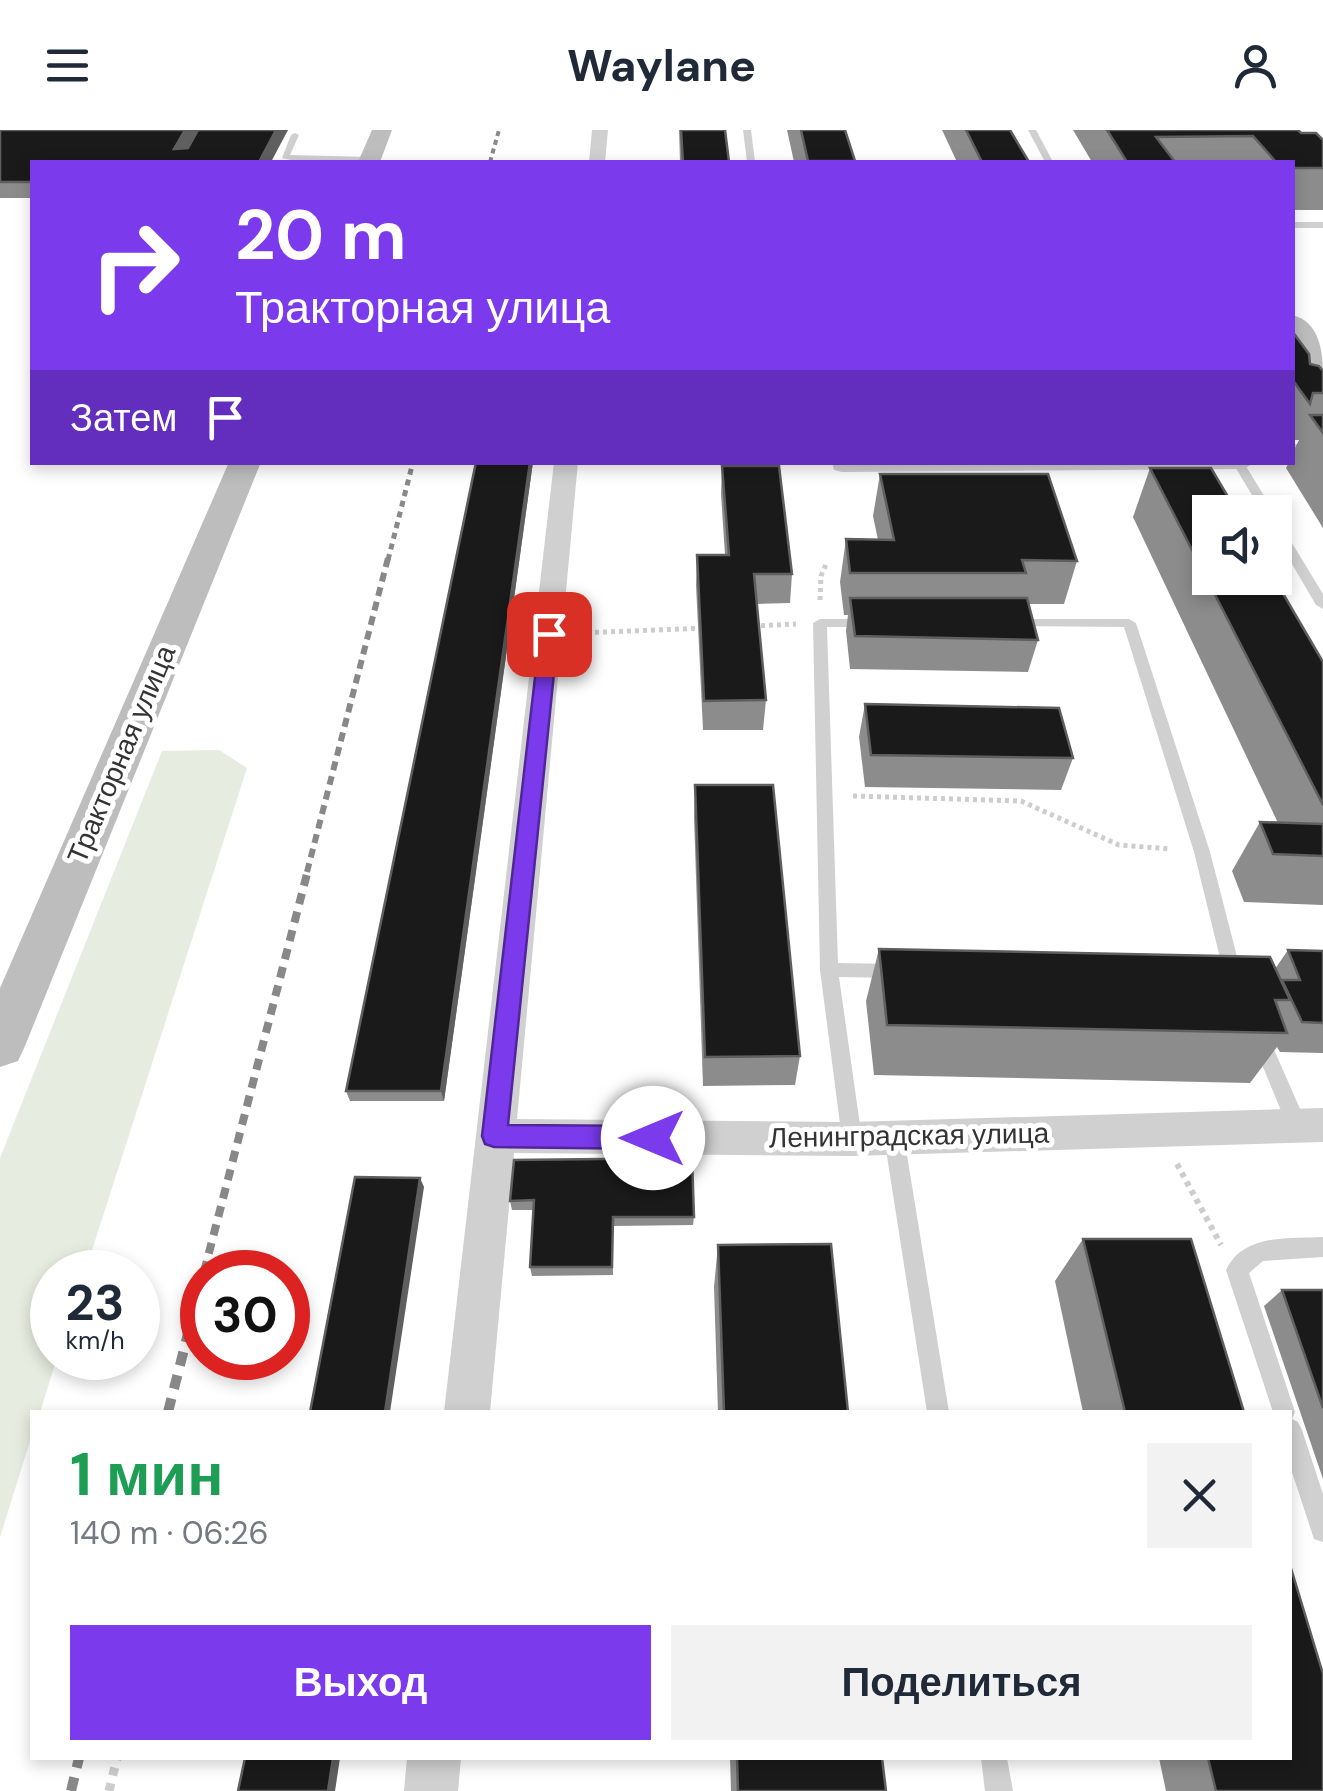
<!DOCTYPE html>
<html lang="ru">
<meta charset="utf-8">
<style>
:root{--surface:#fff;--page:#f2f2f3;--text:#1f2937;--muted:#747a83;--accent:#7c3aed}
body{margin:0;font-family:"DM Sans",sans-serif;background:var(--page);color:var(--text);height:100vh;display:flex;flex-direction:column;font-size:38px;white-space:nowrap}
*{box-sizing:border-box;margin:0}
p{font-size:32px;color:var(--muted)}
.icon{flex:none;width:55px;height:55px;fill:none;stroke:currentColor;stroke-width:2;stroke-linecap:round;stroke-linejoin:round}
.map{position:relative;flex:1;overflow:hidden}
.side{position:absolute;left:30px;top:1280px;width:1262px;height:350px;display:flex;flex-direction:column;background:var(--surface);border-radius:0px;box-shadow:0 5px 15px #0003}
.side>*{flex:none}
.banner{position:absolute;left:30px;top:30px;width:1265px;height:305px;border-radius:0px;box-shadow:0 5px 15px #0003;background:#7c3aed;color:#fff;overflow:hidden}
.tools{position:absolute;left:1192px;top:365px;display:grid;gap:20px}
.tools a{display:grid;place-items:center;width:100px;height:100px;border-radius:0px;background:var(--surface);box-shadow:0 5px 15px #0003;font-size:50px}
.speed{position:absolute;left:30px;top:1120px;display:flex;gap:20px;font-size:50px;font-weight:700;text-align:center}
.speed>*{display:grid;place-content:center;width:130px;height:130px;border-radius:50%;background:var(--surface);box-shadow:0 5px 15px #0003;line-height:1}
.speed small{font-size:25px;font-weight:400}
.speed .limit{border:15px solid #d22;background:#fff;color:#111}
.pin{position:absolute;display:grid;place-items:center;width:85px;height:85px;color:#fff;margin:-42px;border-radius:20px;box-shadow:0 5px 15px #0006}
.me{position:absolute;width:110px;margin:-55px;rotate:270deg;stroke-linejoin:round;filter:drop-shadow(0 0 8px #0008)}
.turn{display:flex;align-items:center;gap:35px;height:210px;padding:0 40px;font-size:45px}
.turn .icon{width:130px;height:130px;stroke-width:2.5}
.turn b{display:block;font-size:70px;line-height:85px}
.then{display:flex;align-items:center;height:95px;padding:0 40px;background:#0003;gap:20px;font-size:38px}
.round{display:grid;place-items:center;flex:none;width:105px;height:105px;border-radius:0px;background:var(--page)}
.overview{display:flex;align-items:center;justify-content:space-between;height:170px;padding:0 40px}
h1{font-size:60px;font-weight:700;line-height:75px;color:#1e9e55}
.button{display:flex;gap:20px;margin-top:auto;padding:20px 40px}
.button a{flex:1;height:115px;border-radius:0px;background:var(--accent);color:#fff;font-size:40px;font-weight:700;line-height:115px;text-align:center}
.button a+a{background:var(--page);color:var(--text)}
header{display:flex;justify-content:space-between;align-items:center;height:130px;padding:0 40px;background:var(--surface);font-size:45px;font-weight:700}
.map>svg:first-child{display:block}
.green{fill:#e6ecdf}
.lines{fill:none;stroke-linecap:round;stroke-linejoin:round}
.path-far2{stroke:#cdcdcd;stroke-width:5;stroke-dasharray:4 4;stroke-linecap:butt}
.path-far1{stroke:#cdcdcd;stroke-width:6;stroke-dasharray:5 5;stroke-linecap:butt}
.path{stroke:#cdcdcd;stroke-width:9;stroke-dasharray:8 8;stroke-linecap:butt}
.lane{fill:#d0d0d0;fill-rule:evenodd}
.street{fill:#d0d0d0;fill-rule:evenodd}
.secondary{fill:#bdbdbd;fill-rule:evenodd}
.rail-far4{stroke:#888;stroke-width:4;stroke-dasharray:5 4;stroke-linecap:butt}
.rail-far3{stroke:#888;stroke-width:5;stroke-dasharray:6 5;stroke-linecap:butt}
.rail-far2{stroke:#888;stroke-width:6;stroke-dasharray:9 6;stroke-linecap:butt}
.rail-far1{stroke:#888;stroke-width:8;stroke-dasharray:11 8;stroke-linecap:butt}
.rail{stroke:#888;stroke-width:10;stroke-dasharray:14 10;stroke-linecap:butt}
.wall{fill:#8c8c8c}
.shaded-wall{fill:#5f5f5f}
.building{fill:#1a1a1a;stroke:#5f5f5f;stroke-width:2.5}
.route{fill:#7c3aed;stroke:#51269a;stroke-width:2.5}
.labels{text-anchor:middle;stroke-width:10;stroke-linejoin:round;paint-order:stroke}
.street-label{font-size:28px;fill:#333;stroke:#fff}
</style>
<header><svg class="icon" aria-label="menu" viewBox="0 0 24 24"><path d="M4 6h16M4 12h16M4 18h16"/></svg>Waylane<svg class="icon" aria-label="person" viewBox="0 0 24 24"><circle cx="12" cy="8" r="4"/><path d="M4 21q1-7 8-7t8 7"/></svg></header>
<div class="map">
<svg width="1323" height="1661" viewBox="0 0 1323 1661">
<rect width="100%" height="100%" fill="#fff"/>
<path class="green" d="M219,620L247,638L85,1142H52V1228H57L40,1282H32V1305L0,1407V1028L162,621Z"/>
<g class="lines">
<g class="path-far2">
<path d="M820,470L821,446L827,432"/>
<path d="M753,496L796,494"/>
<path d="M579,503L706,498"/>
<path d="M853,666L1021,671L1119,715L1171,719"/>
</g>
<path class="path-far1" d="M1177,1034L1221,1115"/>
<path class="path" d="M109,1661L117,1628"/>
<g class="lane">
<path d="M743,0H751L755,32H747Z"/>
<path d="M1028,0H1036L1053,32H1045Z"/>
<path d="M295,3L299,5L290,25L370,27L374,29L370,31L291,30L282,28L291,5Z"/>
<rect x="1292" y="92" width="31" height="6"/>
<path d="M1236,333H1244L1274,382H1262L1234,335Z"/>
<path d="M1275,391L1281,395L1323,464V479L1316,475L1275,405Z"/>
<path d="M820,489H871L878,493L871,497H827L838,833L894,834L900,836L903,841L900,846L894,848L839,847L862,1009L859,1015L852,1018L845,1015L842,1009L820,840L813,493Z"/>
<path d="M1012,489H1129L1136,493L1210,722L1241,842L1238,847H1219L1216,842L1222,836L1194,722L1124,497L1007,496V490Z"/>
<path d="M1260,900L1267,903L1269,908L1307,995L1304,1001L1297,1004L1290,1001L1287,995L1251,908L1253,903Z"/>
<path d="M894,998L901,1001L904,1007L949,1282H927L884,1007L887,1001Z"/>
<path d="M1323,1107V1127L1263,1131L1249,1143L1295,1282L1292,1289L1298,1292L1302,1300L1323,1364V1412L1314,1409L1290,1336V1282H1273L1226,1140C1244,1103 1289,1109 1323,1107Z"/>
<path d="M981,1628H1007L1013,1661H985Z"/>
</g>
<g class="street">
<path d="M592,0H608L605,32H589Z"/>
<rect x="1292" y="314" width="31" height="14"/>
<path d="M554,332H578L517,989L852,992L1323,978V1012L852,1026L514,1023L490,1282H444Z"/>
<path d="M832,332H1255L1244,339L842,342L834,340Z"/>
<path d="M407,1628H461L458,1661H404Z"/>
</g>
<g class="secondary">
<path d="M372,0H392L380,32H358Z"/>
<path d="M1292,185C1319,191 1323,221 1323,244L1313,241L1292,213Z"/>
<path d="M229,332H261L25,916L18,931L0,937V858Z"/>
</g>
<path class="rail-far4" d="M490,32L499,0"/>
<path class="rail-far3" d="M388,430L413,332"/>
<path class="rail-far2" d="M307,742L388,428"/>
<path class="rail-far1" d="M204,1142L308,740"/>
<g class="rail">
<path d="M168,1282L202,1149"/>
<path d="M71,1661L79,1628"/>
</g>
</g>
<g class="wall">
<path d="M0,0L32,32V68H0Z"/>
<path d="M679,0H725L729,32H680Z"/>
<path d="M787,0H845L855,32H794Z"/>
<path d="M942,0H1010L1029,32H957Z"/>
<path d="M1073,0H1298L1301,3L1323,10V80H1292V32H1092Z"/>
<path d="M1292,201L1310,234L1323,241V398L1286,338L1289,332H1292V324L1299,310H1294L1292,313Z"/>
<path d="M476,332H533L444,971H350L346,961Z"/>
<path d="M722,336L792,444L790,473L757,474L766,570L763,600H703L696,455L697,425H725L721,364Z"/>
<path d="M1150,338L1323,532V775L1244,772L1232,741L1260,692L1278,693L1133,387Z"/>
<path d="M880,344L1077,431L1064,474H1028L1038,510L1028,542L850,539L846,501L848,485H844L840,452L846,409L878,410L873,386Z"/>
<path d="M865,574L1073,628L1061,660L865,657L859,607Z"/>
<path d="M695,655L800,926L795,955L703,956L694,687Z"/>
<path d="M879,819L1275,839L1288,820L1323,821V923L1280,922L1277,917L1250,953L874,945L866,871Z"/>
<path d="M514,1030L694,1087L693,1095L613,1096V1145L532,1146L530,1137L533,1080H512L510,1071Z"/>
<path d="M1083,1109L1244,1282H1083L1055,1151Z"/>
<path d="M718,1115L848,1282H718L714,1157Z"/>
<path d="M1282,1160H1323V1349L1264,1176Z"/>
<path d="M730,1628H882L886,1661H731Z"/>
<path d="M1159,1628H1290L1323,1661H1166Z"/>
</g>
<g class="shaded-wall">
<path d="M185,0H198L180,32L174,19Z"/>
<path d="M276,0H288L271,32H259Z"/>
<path d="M530,332H533L444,971L441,961Z"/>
<path d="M420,1048L424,1057L390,1282H385Z"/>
<path d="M333,1628H340L335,1661H328Z"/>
</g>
<g class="building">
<path d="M0,0H185L174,19L188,18L198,0H276L259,32H32V52H0Z"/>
<path d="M681,0H725L729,32H683Z"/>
<path d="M801,0H845L855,31H808Z"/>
<path d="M966,0H1010L1029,32H982Z"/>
<path d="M1107,0H1298L1301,3H1316L1323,10V38H1292V32H1276L1253,6L1156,7L1175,32H1127Z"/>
<path d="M1292,201L1309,224L1310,234L1319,236L1323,241V263H1313L1310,274L1292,249Z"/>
<path d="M1310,285H1323V303Z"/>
<path d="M476,332H530L441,961H346Z"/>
<path d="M722,336H779L792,444H754L766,570L704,571L697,425H729Z"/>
<path d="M1150,338H1211L1237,382H1210V448H1274L1323,532V675Z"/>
<path d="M880,344H1048L1077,431L1022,430L1026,443H850L846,409L894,410Z"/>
<path d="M850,468H1027L1038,510L855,506Z"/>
<path d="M865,574L1059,578L1073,628L871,625Z"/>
<path d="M695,655H773L800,926L705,927Z"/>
<path d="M1260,692L1323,694V726L1273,724Z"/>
<path d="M879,819L1270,827L1290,870H1275L1287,903L887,895Z"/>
<path d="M1288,820L1323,821V893L1302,892L1282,850H1300Z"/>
<path d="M692,1028L694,1087H613L612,1137H530L534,1070L510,1071L514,1030Z"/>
<path d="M355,1047L420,1048L385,1282H310Z"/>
<path d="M1083,1109H1191L1244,1282H1125Z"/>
<path d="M831,1114L848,1282H724L718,1115Z"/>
<path d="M1282,1160H1323V1278Z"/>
<path d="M1290,1435L1323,1544V1661H1216L1208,1628H1290Z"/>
<path d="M245,1628H333L328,1661H238Z"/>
<path d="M737,1628H882L886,1661H738Z"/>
</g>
<path class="route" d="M549,499L558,504L508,995L653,996L662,1000L666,1008L662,1015L653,1019L494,1017L485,1014L482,1006L540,504Z"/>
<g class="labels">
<g class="street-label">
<text transform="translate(121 624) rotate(-67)" y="10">Тракторная улица</text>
<text transform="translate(909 1005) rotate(-1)" y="10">Ленинградская улица</text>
</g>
</g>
</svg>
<div class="tools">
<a><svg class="icon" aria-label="sound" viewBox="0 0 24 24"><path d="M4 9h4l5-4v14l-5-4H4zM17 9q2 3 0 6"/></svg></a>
</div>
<div class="speed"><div>23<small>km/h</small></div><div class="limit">30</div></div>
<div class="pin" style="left:549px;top:504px;background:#d93025"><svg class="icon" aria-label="arrive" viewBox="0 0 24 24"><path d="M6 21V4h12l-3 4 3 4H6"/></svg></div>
<svg class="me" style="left:653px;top:1008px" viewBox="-20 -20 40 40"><circle r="19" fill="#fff"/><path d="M0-13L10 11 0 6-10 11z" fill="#7c3aed"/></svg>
<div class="banner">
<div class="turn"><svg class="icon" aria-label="right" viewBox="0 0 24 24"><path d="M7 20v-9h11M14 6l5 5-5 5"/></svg><div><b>20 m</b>Тракторная улица</div></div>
<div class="then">Затем<svg class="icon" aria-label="arrive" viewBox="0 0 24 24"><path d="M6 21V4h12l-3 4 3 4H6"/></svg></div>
</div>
<section class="side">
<div class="overview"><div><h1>1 мин</h1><p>140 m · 06:26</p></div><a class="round"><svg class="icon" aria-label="close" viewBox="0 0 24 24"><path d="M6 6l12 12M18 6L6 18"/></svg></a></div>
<div class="button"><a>Выход</a><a>Поделиться</a></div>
</section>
</div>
